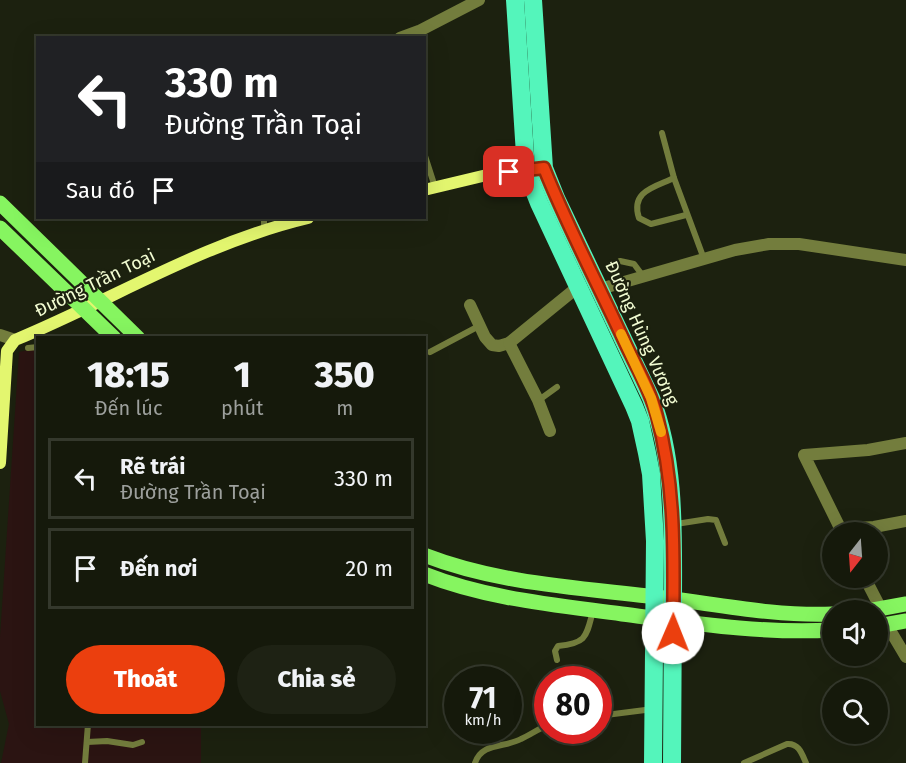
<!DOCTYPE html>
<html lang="vi">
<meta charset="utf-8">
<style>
:root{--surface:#15190b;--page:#1e2214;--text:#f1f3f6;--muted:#9da09d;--line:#34382c;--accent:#eb3f0e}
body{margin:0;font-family:"Fira Sans",sans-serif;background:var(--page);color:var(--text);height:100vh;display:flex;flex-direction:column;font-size:22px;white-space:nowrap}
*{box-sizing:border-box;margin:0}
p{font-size:20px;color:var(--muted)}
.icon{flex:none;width:33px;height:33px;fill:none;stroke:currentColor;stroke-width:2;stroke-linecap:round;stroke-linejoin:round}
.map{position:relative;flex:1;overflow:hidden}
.details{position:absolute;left:36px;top:336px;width:390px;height:390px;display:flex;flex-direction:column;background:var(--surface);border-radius:0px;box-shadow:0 6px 24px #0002,0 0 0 2px var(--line)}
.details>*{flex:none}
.guide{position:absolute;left:36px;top:36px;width:390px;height:183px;border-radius:0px;box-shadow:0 6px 24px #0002,0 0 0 2px var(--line);background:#202124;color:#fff;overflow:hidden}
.needle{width:39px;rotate:197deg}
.buttons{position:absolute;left:822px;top:522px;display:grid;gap:12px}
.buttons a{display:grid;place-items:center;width:66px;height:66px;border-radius:50%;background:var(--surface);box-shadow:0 6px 24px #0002,0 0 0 2px var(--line);font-size:30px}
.speed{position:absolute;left:444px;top:666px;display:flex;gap:12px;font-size:30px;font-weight:700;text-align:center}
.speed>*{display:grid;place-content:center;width:78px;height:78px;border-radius:50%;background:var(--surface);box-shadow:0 6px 24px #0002,0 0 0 2px var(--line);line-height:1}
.speed small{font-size:15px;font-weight:400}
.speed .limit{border:9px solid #d22;background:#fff;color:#111}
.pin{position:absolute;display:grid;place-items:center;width:51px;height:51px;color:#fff;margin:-26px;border-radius:12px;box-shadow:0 3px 9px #0006}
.me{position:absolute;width:66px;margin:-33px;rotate:1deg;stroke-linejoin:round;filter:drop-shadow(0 0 4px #0008)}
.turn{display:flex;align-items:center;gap:21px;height:126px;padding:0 30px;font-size:27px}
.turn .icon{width:78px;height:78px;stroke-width:2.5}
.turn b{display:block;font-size:42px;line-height:51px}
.then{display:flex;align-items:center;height:57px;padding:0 30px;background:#0003;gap:12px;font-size:22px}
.eta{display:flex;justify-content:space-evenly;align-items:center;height:102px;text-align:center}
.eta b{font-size:36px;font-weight:800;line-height:42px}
.primary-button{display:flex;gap:12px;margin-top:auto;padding:12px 30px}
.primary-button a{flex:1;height:69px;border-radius:36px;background:var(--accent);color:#fff;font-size:24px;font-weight:800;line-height:69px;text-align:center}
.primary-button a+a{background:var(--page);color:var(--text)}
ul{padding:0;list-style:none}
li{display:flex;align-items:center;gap:18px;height:81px;margin:0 12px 9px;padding:0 18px;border:3px solid var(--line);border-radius:0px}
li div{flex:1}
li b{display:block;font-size:22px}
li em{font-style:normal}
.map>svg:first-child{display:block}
.green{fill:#2b1412}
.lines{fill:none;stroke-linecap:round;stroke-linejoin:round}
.lane{stroke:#737d3d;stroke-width:6}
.street{stroke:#737d3d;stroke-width:12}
.secondary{stroke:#e3f66f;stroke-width:12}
.primary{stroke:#86f560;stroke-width:15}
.highway{stroke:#54f5bb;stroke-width:18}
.route-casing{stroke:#992909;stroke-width:15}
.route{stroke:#eb3f0e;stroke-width:10}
.slow{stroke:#f59e0b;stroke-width:10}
.labels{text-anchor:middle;stroke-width:4.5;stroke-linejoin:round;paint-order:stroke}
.street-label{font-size:18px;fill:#f2fcd2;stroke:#1c210f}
</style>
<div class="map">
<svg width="906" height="763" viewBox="0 0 906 763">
<rect width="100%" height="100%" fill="#1c210f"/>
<path class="green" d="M37,348L38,724L201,725V763H1L9,724L0,691V637L19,352Z"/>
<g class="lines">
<g class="lane">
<path d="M662,133L674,178L704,259"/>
<path d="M425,156L435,187"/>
<path d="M674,178C655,187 630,191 639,218L651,224L686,215"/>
<path d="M264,218V229"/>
<path d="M620,261L634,264L643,276"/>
<path d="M28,348L38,347"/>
<path d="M430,352L479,326"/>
<path d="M539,400L557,387"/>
<path d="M676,524L708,519L716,520L725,543"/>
<path d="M557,660L555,651L558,646C587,643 586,637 593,611"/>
<path d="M545,688L548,696"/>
<path d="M598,716L653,709"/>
<path d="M87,742L107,741L133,745L142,742"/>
<path d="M85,763L88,724"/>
<path d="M475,763C482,742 505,748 521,739C530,735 538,729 548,725"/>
<path d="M744,763L787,744C799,743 802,754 806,763"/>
</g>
<g class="street">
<path d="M400,38L419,31L479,0"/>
<path d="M600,289L735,250L769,244H799L906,260"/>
<path d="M470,305L485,337L492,345L499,346L509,343L579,286"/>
<path d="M0,335L15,340"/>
<path d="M509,343L538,400L550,431"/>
<path d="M841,529L874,527L906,521"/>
<path d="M842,532L804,455L868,450L906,443"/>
<path d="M865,578L881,609"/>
<path d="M887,625L906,657"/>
</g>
<g class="secondary">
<path d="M424,190L491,174L534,169"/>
<path d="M0,463L7,351L15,340C114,299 203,243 308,218"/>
</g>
<g class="primary">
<path d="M0,203L138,338"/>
<path d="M0,228L114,338"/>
<path d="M424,555C504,586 589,588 673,599C726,606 778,616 832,614"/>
<path d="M424,574C487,599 556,605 622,614C692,623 762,634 832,630"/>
<path d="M873,610L906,604"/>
<path d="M878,626L906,621"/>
</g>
<g class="highway">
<path d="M515,0L526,170L539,203L634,406L640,421L647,453L651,474L655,541L653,763"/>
<path d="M533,0L544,168L556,198L651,398C676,462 673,535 673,602C673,656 672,709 672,763"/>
</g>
</g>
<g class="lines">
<defs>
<path id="route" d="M509,172L544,168C568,228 599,286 626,345C637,368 651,392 657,416C676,487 674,561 673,633"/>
</defs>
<use href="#route" class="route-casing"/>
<use href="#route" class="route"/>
<path class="slow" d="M621,334L651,398L661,432"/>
</g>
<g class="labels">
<g class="street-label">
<text transform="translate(95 283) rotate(-26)" y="6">Đường Trần Toại</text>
<text transform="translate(642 333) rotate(66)" y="6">Đường Hùng Vương</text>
</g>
</g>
</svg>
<div class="buttons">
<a><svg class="needle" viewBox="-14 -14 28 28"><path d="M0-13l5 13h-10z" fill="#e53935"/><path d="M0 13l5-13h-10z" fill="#9da09d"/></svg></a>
<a><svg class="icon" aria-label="sound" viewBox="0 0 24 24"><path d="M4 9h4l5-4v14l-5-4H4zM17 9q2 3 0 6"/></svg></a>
<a><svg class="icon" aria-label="search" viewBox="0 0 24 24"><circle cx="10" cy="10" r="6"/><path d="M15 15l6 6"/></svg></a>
</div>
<div class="speed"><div>71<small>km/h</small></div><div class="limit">80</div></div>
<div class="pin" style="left:509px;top:172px;background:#d93025"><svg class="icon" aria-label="arrive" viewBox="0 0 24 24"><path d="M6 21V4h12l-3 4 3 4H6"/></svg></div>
<svg class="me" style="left:673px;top:633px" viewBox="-20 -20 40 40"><circle r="19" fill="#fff"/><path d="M0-13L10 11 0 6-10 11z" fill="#eb3f0e"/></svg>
<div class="guide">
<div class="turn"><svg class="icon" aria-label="left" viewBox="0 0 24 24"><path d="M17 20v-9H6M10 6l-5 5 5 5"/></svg><div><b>330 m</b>Đường Trần Toại</div></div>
<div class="then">Sau đó<svg class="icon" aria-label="arrive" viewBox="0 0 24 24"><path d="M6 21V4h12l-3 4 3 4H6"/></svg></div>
</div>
<section class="details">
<div class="eta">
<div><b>18:15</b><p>Đến lúc</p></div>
<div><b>1</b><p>phút</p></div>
<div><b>350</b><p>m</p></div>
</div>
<ul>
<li><svg class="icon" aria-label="left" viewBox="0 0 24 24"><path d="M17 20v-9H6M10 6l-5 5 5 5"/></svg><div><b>Rẽ trái</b><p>Đường Trần Toại</p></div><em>330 m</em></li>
<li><svg class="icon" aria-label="arrive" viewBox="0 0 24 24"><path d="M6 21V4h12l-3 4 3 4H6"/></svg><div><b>Đến nơi</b></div><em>20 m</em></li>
</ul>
<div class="primary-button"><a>Thoát</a><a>Chia sẻ</a></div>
</section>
</div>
